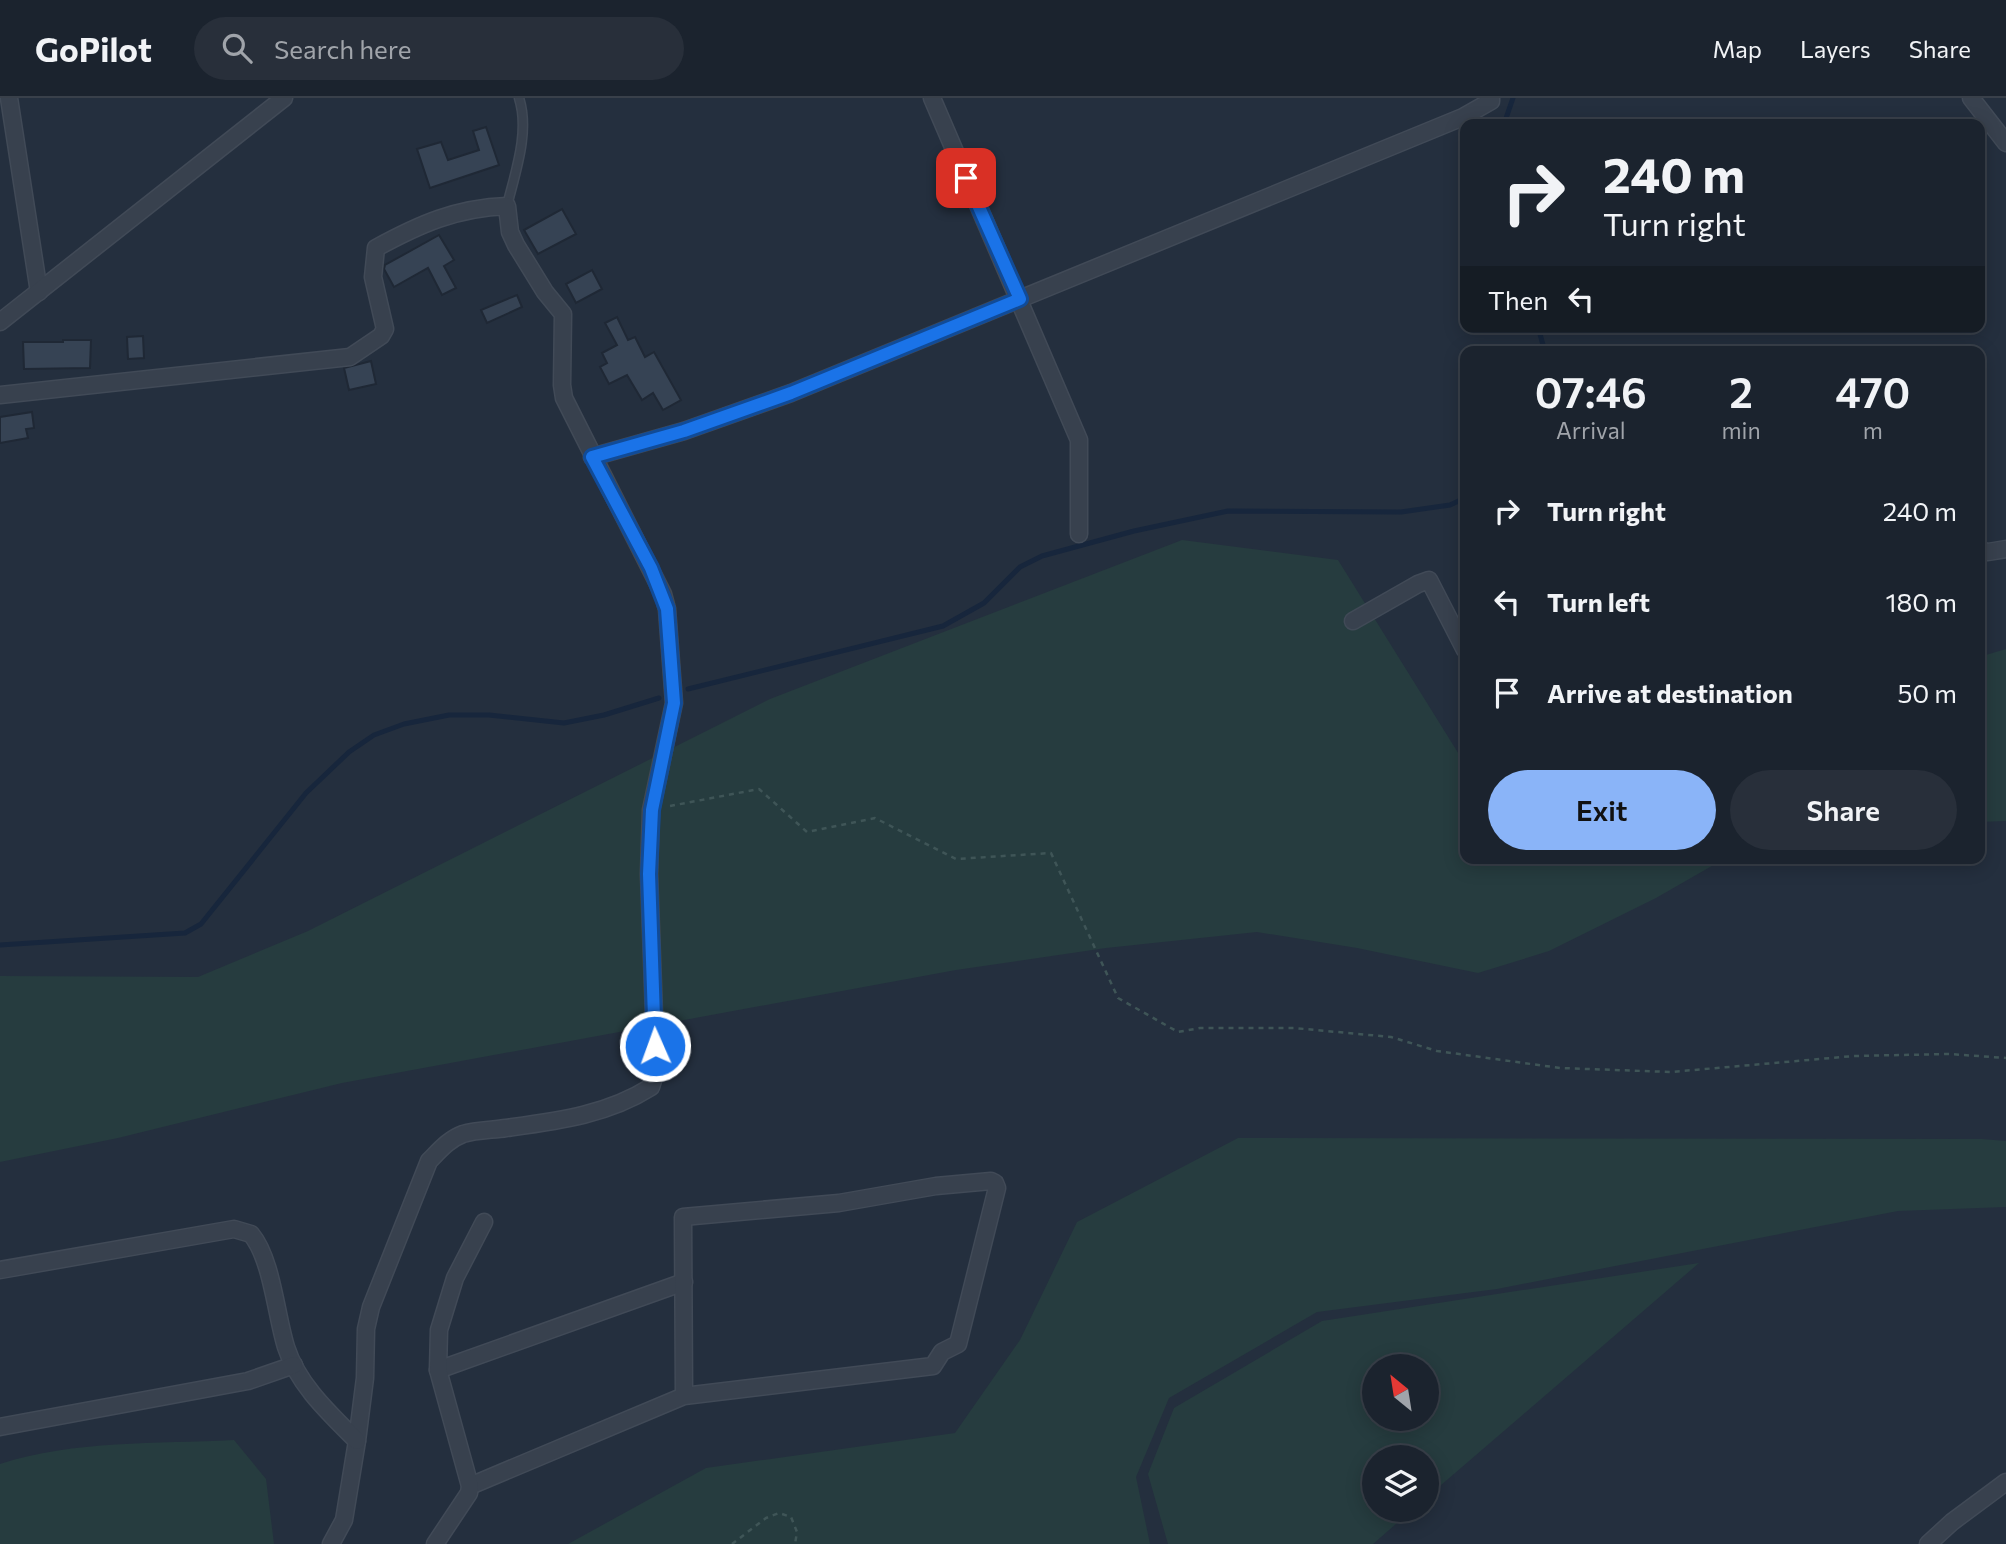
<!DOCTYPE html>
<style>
:root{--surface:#1b232e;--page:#282f3a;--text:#f1f3f6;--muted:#a0a4aa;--line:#39404a;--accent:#8ab4f8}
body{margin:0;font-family:Commissioner,sans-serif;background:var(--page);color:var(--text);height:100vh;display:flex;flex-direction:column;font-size:26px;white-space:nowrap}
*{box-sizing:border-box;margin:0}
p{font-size:23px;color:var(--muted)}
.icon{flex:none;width:38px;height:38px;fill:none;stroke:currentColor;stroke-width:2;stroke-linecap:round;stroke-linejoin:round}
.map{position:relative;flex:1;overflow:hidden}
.details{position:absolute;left:1460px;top:248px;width:525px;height:518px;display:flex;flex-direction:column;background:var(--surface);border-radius:14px;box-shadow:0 4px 18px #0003,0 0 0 2px var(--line)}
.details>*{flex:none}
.top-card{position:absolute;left:1460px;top:21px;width:525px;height:214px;border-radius:14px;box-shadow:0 4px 18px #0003,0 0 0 2px var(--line);background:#1b232e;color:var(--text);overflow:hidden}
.needle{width:46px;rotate:330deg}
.tools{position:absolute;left:1362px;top:1256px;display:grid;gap:14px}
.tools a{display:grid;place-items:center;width:77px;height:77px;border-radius:50%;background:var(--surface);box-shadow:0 4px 18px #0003,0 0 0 2px var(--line);font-size:35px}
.pin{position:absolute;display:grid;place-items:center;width:60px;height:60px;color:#fff;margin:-30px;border-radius:14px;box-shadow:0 4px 10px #0006}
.me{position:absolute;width:77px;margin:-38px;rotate:358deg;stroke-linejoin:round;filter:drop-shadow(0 0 5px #0008)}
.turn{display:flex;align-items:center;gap:24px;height:147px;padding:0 28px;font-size:32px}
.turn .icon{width:91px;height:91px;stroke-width:2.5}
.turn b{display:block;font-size:49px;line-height:60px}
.then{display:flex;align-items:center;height:66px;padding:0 28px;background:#0003;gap:14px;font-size:26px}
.eta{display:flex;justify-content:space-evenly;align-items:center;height:119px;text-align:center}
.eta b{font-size:42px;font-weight:600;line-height:49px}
.button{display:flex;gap:14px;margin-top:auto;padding:14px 28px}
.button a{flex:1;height:80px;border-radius:42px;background:var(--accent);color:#111;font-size:28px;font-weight:600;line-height:80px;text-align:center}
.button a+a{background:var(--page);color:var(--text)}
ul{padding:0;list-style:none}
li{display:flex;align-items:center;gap:21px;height:91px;padding:0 28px}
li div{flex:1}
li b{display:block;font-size:26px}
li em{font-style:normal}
header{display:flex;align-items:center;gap:42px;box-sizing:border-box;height:98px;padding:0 35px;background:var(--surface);border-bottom:2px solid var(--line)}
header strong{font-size:33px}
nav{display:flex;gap:38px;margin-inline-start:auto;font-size:24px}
.search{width:490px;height:63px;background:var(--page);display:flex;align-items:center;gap:18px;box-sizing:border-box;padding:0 24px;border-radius:38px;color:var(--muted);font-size:26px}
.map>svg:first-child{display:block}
.green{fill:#263c3f;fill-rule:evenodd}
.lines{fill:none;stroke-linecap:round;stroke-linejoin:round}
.stream{stroke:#17263c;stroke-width:5}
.building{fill:#364354;stroke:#1f2835;stroke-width:2}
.lane-casing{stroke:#414a57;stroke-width:11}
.street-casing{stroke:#414a57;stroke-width:19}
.path{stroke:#3f5557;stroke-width:2.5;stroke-dasharray:5 5;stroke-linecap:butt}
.lane{stroke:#38414e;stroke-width:8}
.street{stroke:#38414e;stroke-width:16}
.route-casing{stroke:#114b97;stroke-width:18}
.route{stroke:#1a73e8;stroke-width:12}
</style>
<header>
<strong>GoPilot</strong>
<div class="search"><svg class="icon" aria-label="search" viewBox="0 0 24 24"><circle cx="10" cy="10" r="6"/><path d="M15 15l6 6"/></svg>Search here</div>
<nav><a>Map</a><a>Layers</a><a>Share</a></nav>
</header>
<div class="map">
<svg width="2006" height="1446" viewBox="0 0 2006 1446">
<rect width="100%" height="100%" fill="#242f3e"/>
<g class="green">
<path d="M1182,442L1338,462L1465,666V761H1724L1656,800L1549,853L1478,875L1357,850L1257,834L1106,850L956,872L342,985L118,1040L0,1064V878L198,879L308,833L770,601Z"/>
<path d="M2006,551V723L1979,724V559Z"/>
<path d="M1238,1040L1982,1041L2006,1043V1109L1898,1113L1497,1191L1317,1214L1169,1300L1136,1379L1150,1446H568L706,1370L955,1335L1020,1242L1077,1124Z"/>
<path d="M1699,1165L1426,1400V1360H1374V1412H1412L1373,1446H1168L1148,1376L1174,1310L1322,1223ZM1374,1269H1426V1321H1374Z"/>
<path d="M234,1342L266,1381L274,1446H0V1366C74,1342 157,1346 234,1342Z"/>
</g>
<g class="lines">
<g class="stream">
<path d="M1504,26L1513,0"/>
<path d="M1538,229L1545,254"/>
<path d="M688,591L943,528L984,505L1020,469L1042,458L1134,433L1228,413L1401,414L1450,407L1465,400"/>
<path d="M0,847L185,835L201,826L306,695L349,654L374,637L404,626L449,617H489L564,625L604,617L659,600"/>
</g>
</g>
<g class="building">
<path d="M486,29L499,67L430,90L417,51L441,44L448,62L479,52L473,33Z"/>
<path d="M562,111L576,136L538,156L524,132Z"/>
<path d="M439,137L454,162L444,168L456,190L442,197L428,170L394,189L384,171L385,167Z"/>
<path d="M592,172L602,191L576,205L566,186Z"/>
<path d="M517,197L522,209L487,225L481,212Z"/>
<path d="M617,219L628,242L635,239L645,259L654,254L681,302L663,312L653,295L642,302L627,277L609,286L600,269L607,265L602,255L617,247L605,225Z"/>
<path d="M143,238L144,260L128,261L127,239Z"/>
<path d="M63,242H91L90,270L24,271L23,244H63Z"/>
<path d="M371,263L376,286L349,292L344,270Z"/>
<path d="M32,314L34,330L26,331L28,340L0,345V319Z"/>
</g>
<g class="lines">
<defs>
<path id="lane" d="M507,108C515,75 530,34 519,0"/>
<g id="street">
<path d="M9,0L39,194"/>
<path d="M932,0L1079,342V436"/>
<path d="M1971,0L2006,45"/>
<path d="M0,224L284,0"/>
<path d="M0,297L350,259L381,238L385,231L373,179L376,150C420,126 456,110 507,108L510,134L516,147L545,194L563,216L562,287L564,300L663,496L667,511L674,605L651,712L649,776L656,973L651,989C607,1017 557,1023 506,1030C493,1032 476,1032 463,1036C449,1041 439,1053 429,1063L371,1209L366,1231L365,1280L357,1343L344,1422L331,1446"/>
<path d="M592,359L684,333L791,295L1463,19L1491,3V0"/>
<path d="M1979,452L1988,454L2006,451"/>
<path d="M1353,523L1418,486L1429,482L1465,552"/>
<path d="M0,1172L234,1131L251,1136C272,1161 276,1217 286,1249C298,1287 330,1316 357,1343"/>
<path d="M438,1272L684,1184"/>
<path d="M0,1329L248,1283L294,1267"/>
<path d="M470,1388L684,1298L933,1268L942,1254L958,1246L997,1090L995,1085L991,1083L936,1088L839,1105L683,1119L684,1298"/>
<path d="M435,1446L469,1395L470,1388L438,1272L439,1232L455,1180L484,1124"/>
<path d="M1928,1446L1952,1424L2006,1384"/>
</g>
</defs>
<use href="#lane" class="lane-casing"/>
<use href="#street" class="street-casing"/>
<g class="path">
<path d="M670,708L759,691L807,734L875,720L956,761L1051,755L1118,900L1178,934L1200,930H1294L1391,939L1437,953L1560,970L1671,974L1854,958L1949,956L2006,960"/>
<path d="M732,1446L766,1420L779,1415L791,1419L797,1434L795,1446"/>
</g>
<use href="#lane" class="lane"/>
<use href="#street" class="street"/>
</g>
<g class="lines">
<defs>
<path id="route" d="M655,948L649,776L652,712L674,605L667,511L651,470L592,359L684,333L791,295L1020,201L966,80"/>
</defs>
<use href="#route" class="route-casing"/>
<use href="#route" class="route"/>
</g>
</svg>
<div class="tools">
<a><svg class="needle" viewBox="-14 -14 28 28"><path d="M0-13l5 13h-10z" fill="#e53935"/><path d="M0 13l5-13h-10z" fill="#a0a4aa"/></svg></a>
<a><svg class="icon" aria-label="layers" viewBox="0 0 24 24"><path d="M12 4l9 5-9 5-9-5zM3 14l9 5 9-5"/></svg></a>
</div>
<div class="pin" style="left:966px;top:80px;background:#d93025"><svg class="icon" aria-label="arrive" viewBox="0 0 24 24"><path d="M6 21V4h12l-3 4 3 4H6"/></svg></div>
<svg class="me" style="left:655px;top:948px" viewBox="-20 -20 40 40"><circle r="17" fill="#1a73e8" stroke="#fff" stroke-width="3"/><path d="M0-11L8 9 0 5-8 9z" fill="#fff"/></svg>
<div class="top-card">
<div class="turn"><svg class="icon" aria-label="right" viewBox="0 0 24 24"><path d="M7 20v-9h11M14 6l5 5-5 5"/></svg><div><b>240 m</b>Turn right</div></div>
<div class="then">Then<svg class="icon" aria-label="left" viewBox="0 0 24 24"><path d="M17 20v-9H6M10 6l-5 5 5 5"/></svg></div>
</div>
<section class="details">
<div class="eta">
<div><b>07:46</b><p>Arrival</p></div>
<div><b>2</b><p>min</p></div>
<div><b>470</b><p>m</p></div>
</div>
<ul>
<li><svg class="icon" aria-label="right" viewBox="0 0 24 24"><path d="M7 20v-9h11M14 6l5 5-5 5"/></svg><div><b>Turn right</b></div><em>240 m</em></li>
<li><svg class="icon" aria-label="left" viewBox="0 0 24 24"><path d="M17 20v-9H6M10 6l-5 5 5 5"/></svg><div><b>Turn left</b></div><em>180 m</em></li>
<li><svg class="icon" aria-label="arrive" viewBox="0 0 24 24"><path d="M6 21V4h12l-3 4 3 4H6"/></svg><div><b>Arrive at destination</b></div><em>50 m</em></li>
</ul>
<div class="button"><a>Exit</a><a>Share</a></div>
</section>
</div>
